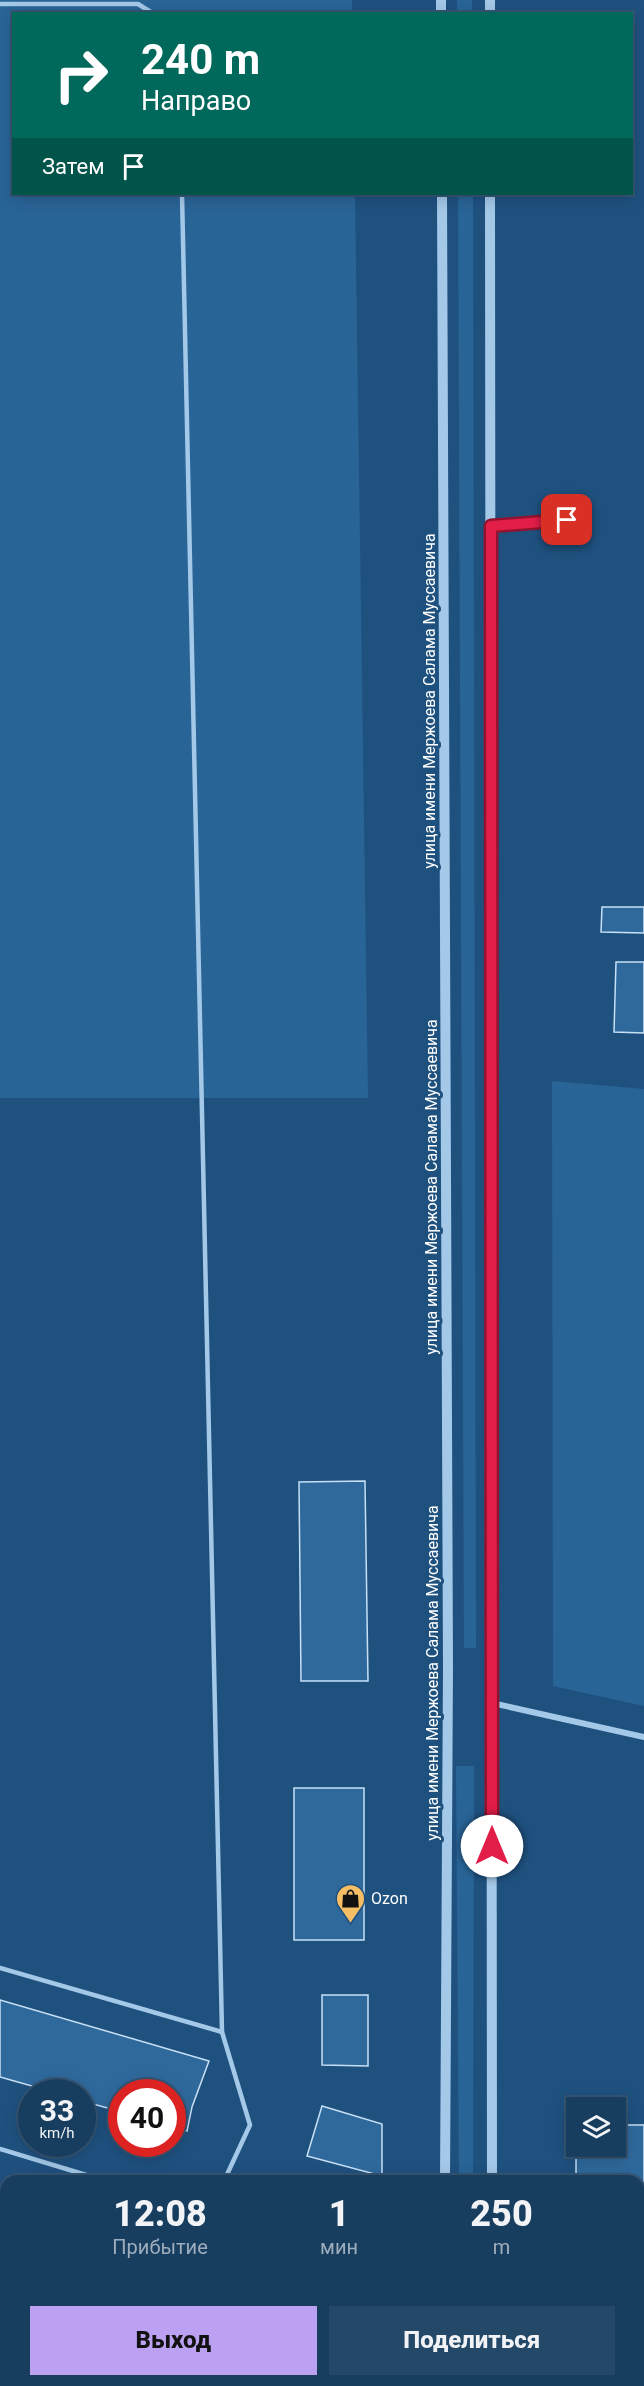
<!DOCTYPE html>
<html lang="ru">
<meta charset="utf-8">
<style>
:root{--surface:#173d5f;--page:#244868;--text:#f1f3f6;--muted:#9eaebd;--line:#365674;--accent:#bca0f2}
body{margin:0;font-family:Roboto,sans-serif;background:var(--page);color:var(--text);height:100vh;display:flex;flex-direction:column;font-size:22px;white-space:nowrap}
*{box-sizing:border-box;margin:0}
p{font-size:20px;color:var(--muted)}
.icon{flex:none;width:33px;height:33px;fill:none;stroke:currentColor;stroke-width:2;stroke-linecap:round;stroke-linejoin:round}
.map{position:relative;flex:1;overflow:hidden}
.sheet{position:absolute;left:0px;top:2175px;width:645px;height:212px;display:flex;flex-direction:column;background:var(--surface);border-radius:18px 18px 0 0;box-shadow:0 3px 15px #0003,0 0 0 2px var(--line)}
.sheet>*{flex:none}
.banner{position:absolute;left:12px;top:12px;width:621px;height:183px;border-radius:0px;box-shadow:0 3px 15px #0003,0 0 0 2px var(--line);background:#00695c;color:#fff;overflow:hidden}
.controls{position:absolute;left:566px;top:2097px;display:grid;gap:12px}
.controls a{display:grid;place-items:center;width:60px;height:60px;border-radius:0px;background:var(--surface);box-shadow:0 3px 15px #0003,0 0 0 2px var(--line);font-size:30px}
.speed{position:absolute;left:18px;top:2079px;display:flex;gap:12px;font-size:30px;font-weight:700;text-align:center}
.speed>*{display:grid;place-content:center;width:78px;height:78px;border-radius:50%;background:var(--surface);box-shadow:0 3px 15px #0003,0 0 0 2px var(--line);line-height:1}
.speed small{font-size:15px;font-weight:400}
.speed .limit{border:9px solid #d22;background:#fff;color:#111}
.pin{position:absolute;display:grid;place-items:center;width:51px;height:51px;color:#fff;margin:-26px;border-radius:12px;box-shadow:0 3px 9px #0006}
.me{position:absolute;width:66px;margin:-33px;rotate:0deg;stroke-linejoin:round;filter:drop-shadow(0 0 4px #0008)}
.turn{display:flex;align-items:center;gap:21px;height:126px;padding:0 30px;font-size:27px}
.turn .icon{width:78px;height:78px;stroke-width:2.5}
.turn b{display:block;font-size:42px;line-height:51px}
.then{display:flex;align-items:center;height:57px;padding:0 30px;background:#0003;gap:12px;font-size:22px}
.eta{display:flex;justify-content:space-evenly;align-items:center;height:102px;text-align:center}
.eta b{font-size:36px;font-weight:800;line-height:42px}
.action{display:flex;gap:12px;margin-top:auto;padding:12px 30px}
.action a{flex:1;height:69px;border-radius:0px;background:var(--accent);color:#111;font-size:24px;font-weight:800;line-height:69px;text-align:center}
.action a+a{background:var(--page);color:var(--text)}
.map>svg:first-child{display:block}
.green{fill:#296497}
.building{fill:#2f699c;stroke:#c7e0f6;stroke-width:1.5}
.lines{fill:none;stroke-linecap:round;stroke-linejoin:round}
.service{stroke:#a4c8e8;stroke-width:4.5}
.minor{stroke:#a4c8e8;stroke-width:6}
.tertiary{stroke:#a4c8e8;stroke-width:10}
.secondary{stroke:#cee3f6;stroke-width:12}
.route-casing{stroke:#92132f;stroke-width:15}
.route{stroke:#e11d48;stroke-width:10}
.labels{text-anchor:middle;stroke-width:6;stroke-linejoin:round;paint-order:stroke}
.street-label{font-size:16px;fill:#fff;stroke:#1f517f}
.poi-label{font-size:16px;fill:#fff;stroke:#1f517f;text-anchor:start}
</style>
<div class="map">
<svg width="644" height="2386" viewBox="0 0 644 2386">
<rect width="100%" height="100%" fill="#1f517f"/>
<g class="green">
<path d="M0,0H352V14H14V194H355L368,1098H0Z"/>
<rect x="457" y="0" width="15" height="13"/>
<path d="M458,194H473L476,1648H464Z"/>
<path d="M552,1081L644,1089V1706L553,1686Z"/>
<path d="M456,1766H474L473,2181H459Z"/>
</g>
<g class="building">
<path d="M602,907H644V933L601,932Z"/>
<path d="M616,962H644V1033L614,1032Z"/>
<path d="M365,1481L368,1681H301L299,1482Z"/>
<rect x="294" y="1788" width="70" height="152"/>
<path d="M322,1995H368V2066L322,2065Z"/>
<path d="M0,2000L209,2061L192,2107L187,2131L172,2126V2092H122V2112L82,2101V2092H53L0,2077Z"/>
<path d="M322,2106L382,2124V2176L307,2156Z"/>
<path d="M576,2125V2146H615V2125H644V2184H639V2181H576Z"/>
</g>
<g class="lines">
<g class="service">
<path d="M0,4H138L154,14"/>
<path d="M182,194L222,2032L250,2125L224,2181"/>
<path d="M491,526L567,520"/>
<path d="M0,1968L222,2032"/>
<path d="M0,2149L106,2181"/>
<path d="M639,2244H644"/>
</g>
<g class="minor">
<path d="M492,1703L644,1737"/>
<path d="M170,2386V2380"/>
</g>
<g class="tertiary">
<path d="M441,0V14"/>
<path d="M490,0V14"/>
<path d="M442,194L448,1668L445,2181"/>
<path d="M490,194L492,2181"/>
<path d="M488,2386V2380"/>
</g>
<g class="secondary">
<path d="M0,2241L6,2243"/>
<path d="M443,2380L460,2386"/>
</g>
</g>
<g class="lines">
<defs>
<path id="route" d="M492,1846L491,526L567,520"/>
</defs>
<use href="#route" class="route-casing"/>
<use href="#route" class="route"/>
</g>
<defs>
<symbol id="shop-pin" viewBox="-11 -11 22 30"><path d="M0 17L-7.5 6A9.5 9.5 0 1 1 7.5 6Z" fill="#f5be64" stroke="#1f517f"/><path d="M-5-2.5h2.3a2.7 3.5 0 0 1 5.4 0H5L5.5 6h-11ZM-1.5-2.5h3a1.5 2.3 0 0 0-3 0Z" fill="#111"/></symbol>
</defs>
<g fill-rule="evenodd">
<use href="#shop-pin" x="334" y="1882" width="33" height="45"/>
</g>
<g class="labels">
<g class="street-label">
<text transform="translate(429 701) rotate(-90)" y="6">улица имени Мержоева Салама Муссаевича</text>
<text transform="translate(431 1187) rotate(-90)" y="6">улица имени Мержоева Салама Муссаевича</text>
<text transform="translate(432 1673) rotate(-90)" y="6">улица имени Мержоева Салама Муссаевича</text>
</g>
<g class="poi-label">
<text x="371" y="1904">Ozon</text>
</g>
</g>
</svg>
<div class="controls">
<a><svg class="icon" aria-label="layers" viewBox="0 0 24 24"><path d="M12 4l9 5-9 5-9-5zM3 14l9 5 9-5"/></svg></a>
</div>
<div class="speed"><div>33<small>km/h</small></div><div class="limit">40</div></div>
<div class="pin" style="left:567px;top:520px;background:#d93025"><svg class="icon" aria-label="arrive" viewBox="0 0 24 24"><path d="M6 21V4h12l-3 4 3 4H6"/></svg></div>
<svg class="me" style="left:492px;top:1846px" viewBox="-20 -20 40 40"><circle r="19" fill="#fff"/><path d="M0-13L10 11 0 6-10 11z" fill="#e11d48"/></svg>
<div class="banner">
<div class="turn"><svg class="icon" aria-label="right" viewBox="0 0 24 24"><path d="M7 20v-9h11M14 6l5 5-5 5"/></svg><div><b>240 m</b>Направо</div></div>
<div class="then">Затем<svg class="icon" aria-label="arrive" viewBox="0 0 24 24"><path d="M6 21V4h12l-3 4 3 4H6"/></svg></div>
</div>
<section class="sheet">
<div class="eta">
<div><b>12:08</b><p>Прибытие</p></div>
<div><b>1</b><p>мин</p></div>
<div><b>250</b><p>m</p></div>
</div>
<div class="action"><a>Выход</a><a>Поделиться</a></div>
</section>
</div>
